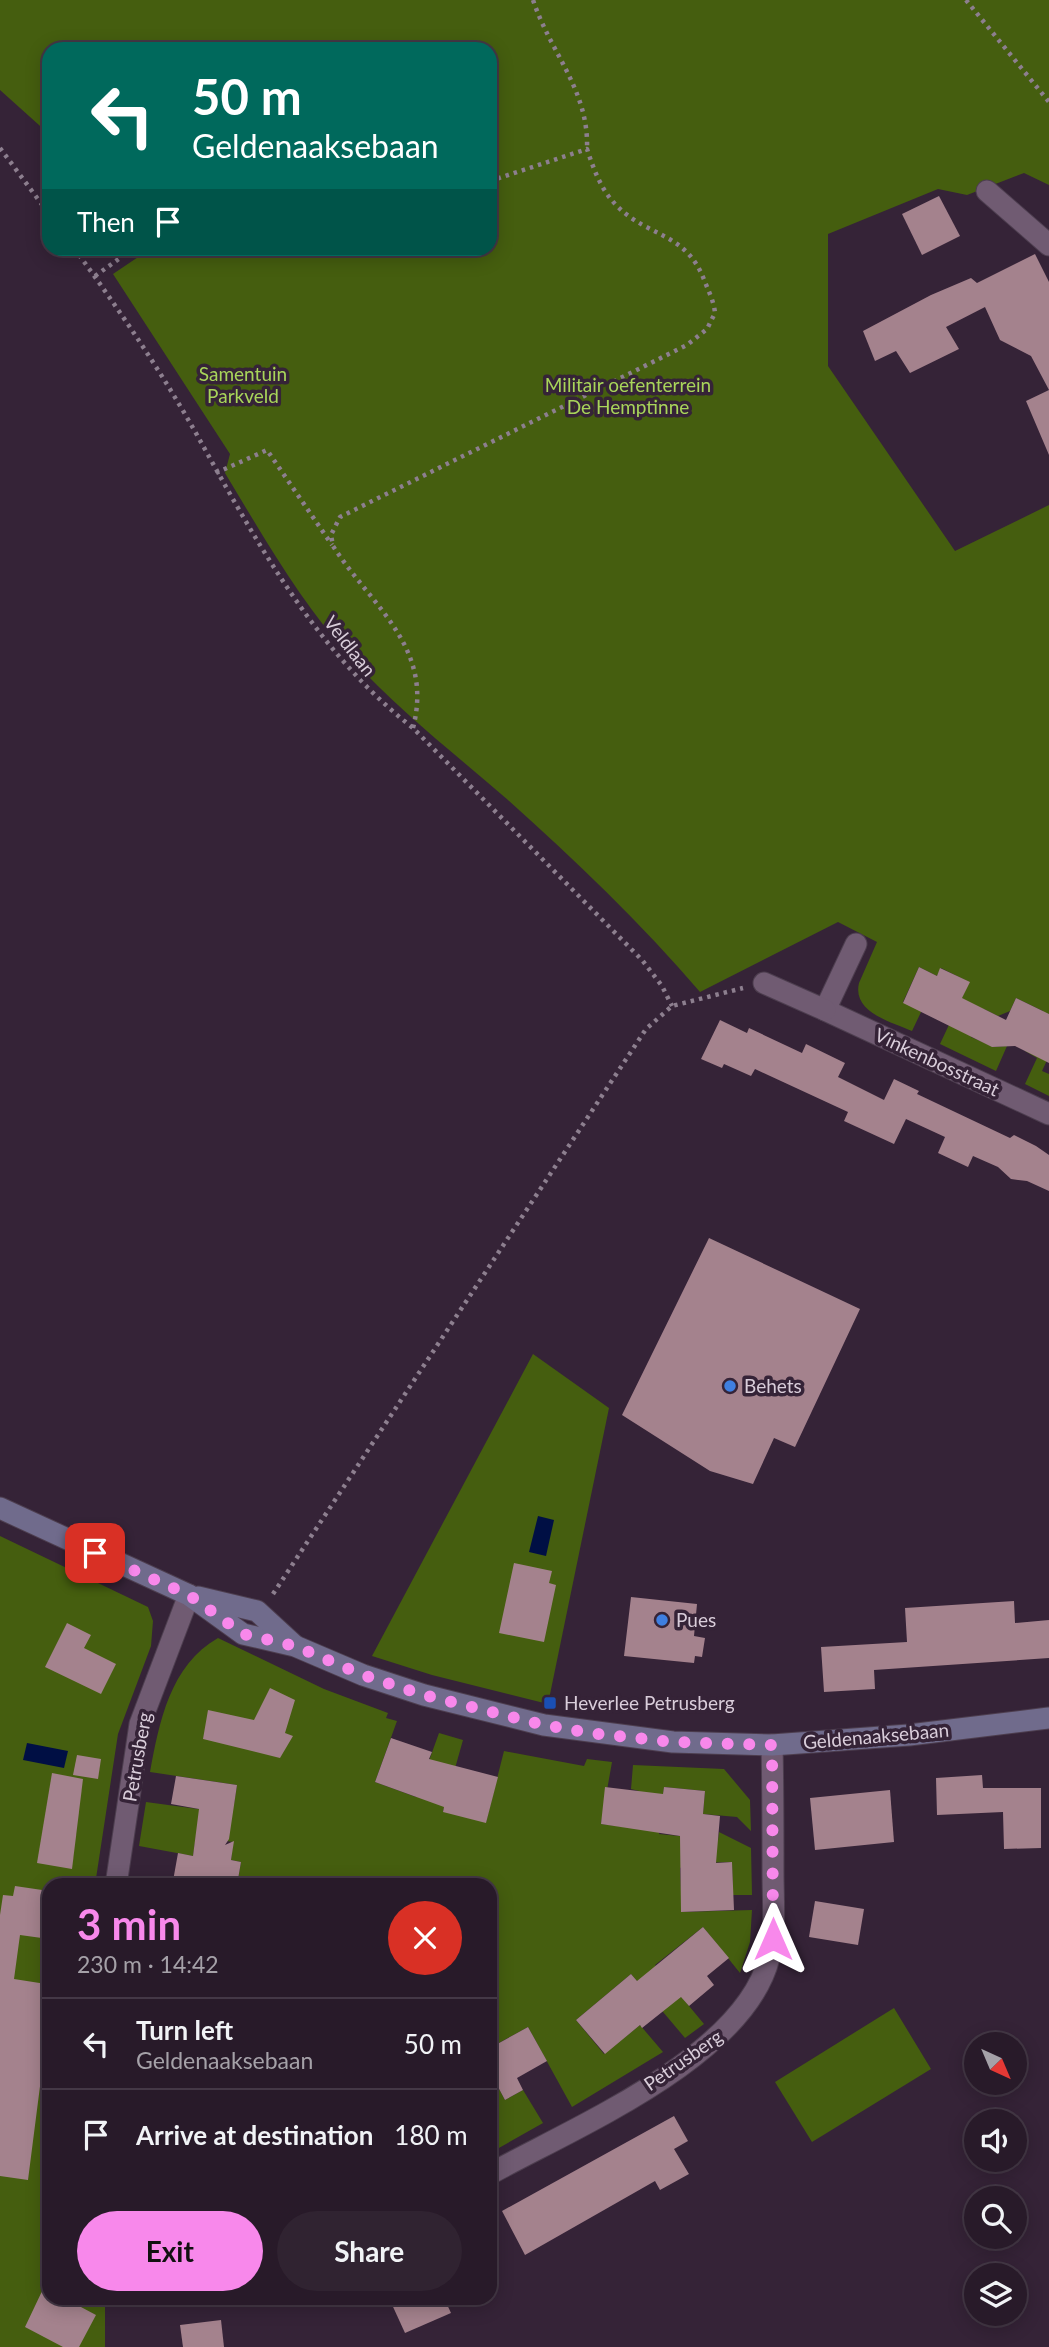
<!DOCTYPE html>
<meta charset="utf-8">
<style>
:root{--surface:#281a29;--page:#302331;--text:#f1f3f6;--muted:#a5a1a8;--line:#443846;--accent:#f888eb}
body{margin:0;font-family:Lato,sans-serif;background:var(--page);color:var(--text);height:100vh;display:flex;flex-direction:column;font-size:26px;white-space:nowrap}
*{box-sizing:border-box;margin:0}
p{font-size:23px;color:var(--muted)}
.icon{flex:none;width:38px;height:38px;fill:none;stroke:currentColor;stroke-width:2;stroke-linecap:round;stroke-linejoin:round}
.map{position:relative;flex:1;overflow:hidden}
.sheet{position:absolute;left:42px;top:1878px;width:455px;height:427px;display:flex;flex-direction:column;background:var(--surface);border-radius:21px;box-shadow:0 4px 18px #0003,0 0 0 2px var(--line)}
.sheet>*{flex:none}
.banner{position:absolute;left:42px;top:42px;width:455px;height:214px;border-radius:21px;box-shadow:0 4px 18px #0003,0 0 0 2px var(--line);background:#00695c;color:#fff;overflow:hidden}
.needle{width:46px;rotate:136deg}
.buttons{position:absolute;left:964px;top:2032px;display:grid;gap:14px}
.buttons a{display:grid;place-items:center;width:63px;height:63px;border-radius:50%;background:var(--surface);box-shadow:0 4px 18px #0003,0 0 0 2px var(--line);font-size:35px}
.pin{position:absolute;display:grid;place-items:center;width:60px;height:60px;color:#fff;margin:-30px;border-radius:14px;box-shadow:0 4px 10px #0006}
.me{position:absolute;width:77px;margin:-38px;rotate:0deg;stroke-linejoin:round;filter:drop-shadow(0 0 5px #0008)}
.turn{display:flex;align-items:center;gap:24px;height:147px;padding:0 35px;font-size:32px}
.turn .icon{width:91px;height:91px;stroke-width:2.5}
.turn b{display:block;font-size:49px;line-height:60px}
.then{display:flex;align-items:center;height:66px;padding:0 35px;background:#0003;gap:14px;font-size:26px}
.round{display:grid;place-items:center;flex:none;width:74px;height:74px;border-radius:37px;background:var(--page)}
.headline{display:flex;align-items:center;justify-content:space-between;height:119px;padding:0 35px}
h1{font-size:42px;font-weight:700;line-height:52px;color:var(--accent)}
.button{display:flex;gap:14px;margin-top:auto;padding:14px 35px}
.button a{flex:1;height:80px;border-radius:42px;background:var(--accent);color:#111;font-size:28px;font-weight:700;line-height:80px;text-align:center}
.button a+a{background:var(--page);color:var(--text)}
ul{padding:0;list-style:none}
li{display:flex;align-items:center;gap:21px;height:91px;padding:0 35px;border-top:2px solid var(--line)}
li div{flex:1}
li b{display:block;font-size:26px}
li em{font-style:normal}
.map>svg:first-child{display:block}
.green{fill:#455e0f}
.water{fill:#000f44}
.building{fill:#a4828d}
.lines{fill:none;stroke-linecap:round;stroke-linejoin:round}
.street-casing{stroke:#4d3e4f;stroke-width:23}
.secondary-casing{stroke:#4d3e4f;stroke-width:23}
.path{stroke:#8d7f8f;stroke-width:4.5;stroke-dasharray:3.5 5;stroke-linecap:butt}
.street{stroke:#705b72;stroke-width:21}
.secondary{stroke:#706b8c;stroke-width:21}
.route{stroke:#f888eb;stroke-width:12;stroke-dasharray:0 21.6}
.shop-dot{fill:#3f7fe0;stroke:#352337;stroke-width:2.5}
.transit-dot{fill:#1a4fb4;stroke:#352337;stroke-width:2.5}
.labels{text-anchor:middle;stroke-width:7;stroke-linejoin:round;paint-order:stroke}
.park-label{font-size:19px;fill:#a8d55a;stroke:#352337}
.street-label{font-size:19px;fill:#d9cdda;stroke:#352337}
.poi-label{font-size:19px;fill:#d9cdda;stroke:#352337;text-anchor:start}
</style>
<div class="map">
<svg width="1049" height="2347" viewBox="0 0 1049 2347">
<rect width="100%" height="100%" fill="#352337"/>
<g class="green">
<path d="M0,0H1049V185L1024,173L967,195L938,189L828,234V366L955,551L1049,505V1056L1042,1071L1049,1074V1096L1025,1084L1037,1058L1025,1051L1043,1011L1016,998L1010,1011L998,1016L984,1009L971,1037L994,1047L1007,1046L996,1071L940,1044L969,982L941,968L937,976L919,967L903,1002L922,1010L912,1031C891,1022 852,1012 859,983L877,942L838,922L700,992C642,924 575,860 508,800C455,754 398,710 351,658C301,603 263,536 225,473L230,454L113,274L150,249L490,248V49H49V134L0,90Z"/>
<path d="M533,1354L609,1408L548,1704L432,1675L372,1656Z"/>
<path d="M0,1536L148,1607L153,1621L151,1646L118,1734L95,1885H49V2298H105V2347H0Z"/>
<path d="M218,1638L324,1689L388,1713L386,1718L397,1721L375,1782L416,1797L439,1733L463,1740L443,1811L486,1822L504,1751L584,1766L587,1759L612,1762L601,1824L634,1828L639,1791L631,1789L633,1765L724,1769L750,1800L751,1831L737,1817L703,1814L705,1791L664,1787L659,1834L718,1840L719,1832L751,1848L752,1895H733L732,1862L695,1863L680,1868L682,1912L752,1910L750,1942L740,1973L703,1927L655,1965L704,2024L685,2038L631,1974L576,2020L604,2054L640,2025L663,2052L572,2107L528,2027L497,2044L493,2038L490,2039V1885H237L241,1862L231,1860L233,1842L196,1836L193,1856L139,1846L146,1802L220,1812L234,1804L237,1785L150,1772C159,1723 170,1665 218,1638Z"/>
<path d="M894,2008L931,2069L812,2142L775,2082Z"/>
<path d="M490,2072L505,2100L523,2090L543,2123L490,2153Z"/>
</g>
<g class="water">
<path d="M538,1516L554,1520L546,1556L529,1552Z"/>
<path d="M27,1743L68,1751L64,1768L23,1760Z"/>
</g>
<g class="building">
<path d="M939,196L960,236L922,255L902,214Z"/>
<path d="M1035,254L1049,282V455L1026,401L1049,390L1031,356L1000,340L985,307L946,327L959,349L910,373L896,351L875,361L863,331L931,295L971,278L977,283Z"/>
<path d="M919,967L937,976L940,968L970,982L962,998L1006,1020L1016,998L1049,1014V1063L1015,1046L992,1047L903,1003Z"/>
<path d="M720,1020L747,1033L749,1028L802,1053L806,1044L845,1063L838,1077L884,1100L894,1079L919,1091L917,1094L1010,1138L1014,1135L1036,1146L1049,1155V1191L1027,1181L1011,1179L998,1167L973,1156L968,1167L938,1153L945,1137L906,1119L894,1144L844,1121L848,1112L755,1069L751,1076L724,1064L722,1068L701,1059Z"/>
<path d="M709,1238L860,1309L795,1447L774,1438L753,1484L710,1471L622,1415Z"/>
<path d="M514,1563L552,1571L549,1583L556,1585L544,1642L499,1633Z"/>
<path d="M631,1597L697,1604L694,1636L705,1638L702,1657L695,1656L694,1663L624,1656Z"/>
<path d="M1014,1601L1015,1623L1049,1620V1658L874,1670L875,1689L824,1692L821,1647L907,1642L905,1608Z"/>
<path d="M67,1623L91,1635L84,1648L116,1664L101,1694L45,1667Z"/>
<path d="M270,1688L295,1700L285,1733L293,1736L280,1758L203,1739L208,1710L254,1720Z"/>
<path d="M391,1738L432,1752L429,1759L498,1777L486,1823L443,1812L444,1807L375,1782Z"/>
<path d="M77,1755L101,1759L98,1779L73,1775Z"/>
<path d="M52,1773L83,1779L72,1869L37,1863Z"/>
<path d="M982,1775L983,1788H1041V1848L1004,1849L1003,1812L937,1815L936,1778Z"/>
<path d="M176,1776L237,1785L229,1839L225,1845L234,1841L231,1860L241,1862L237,1885H189L173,1881L178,1853L193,1856L199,1809L171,1804Z"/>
<path d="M605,1787L663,1794L664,1787L705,1791L703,1814L720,1816L716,1863L732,1862L734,1910L681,1912L680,1836L601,1824Z"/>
<path d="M890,1790L894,1842L815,1850L810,1798Z"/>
<path d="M15,1886L49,1891V1939L20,1935L14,1979L46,1984L41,2015L49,2016L28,2180L0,2176V1915L3,1895L13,1896Z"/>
<path d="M815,1901L864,1909L858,1945L809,1937Z"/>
<path d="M703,1927L729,1958L707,1976L714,1985L689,2006L681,1997L642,2028L640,2025L605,2054L576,2020L631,1974L637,1981Z"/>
<path d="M528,2027L547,2061L517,2078L523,2090L505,2100L490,2072V2048Z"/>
<path d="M674,2116L688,2141L674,2149L689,2174L660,2190L655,2181L525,2255L502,2211Z"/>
<path d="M44,2287L49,2290V2298H64L96,2315L79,2347H63L25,2327Z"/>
<path d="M389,2298H444L451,2313L405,2333Z"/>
<path d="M221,2320L224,2347H183L180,2325Z"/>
</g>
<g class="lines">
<defs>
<g id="street">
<path d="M987,191L1049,245"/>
<path d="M856,944L825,1010L1049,1114"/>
<path d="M764,983L825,1010"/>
<path d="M116,1885L140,1724L189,1595"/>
<path d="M490,2174C575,2127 744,2057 769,1958C776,1930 773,1901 773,1873C773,1830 773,1788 772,1745"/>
</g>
<g id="secondary">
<path d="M0,1508L189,1595L243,1634L295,1646L363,1675L424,1695L544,1725L673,1742L772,1745L909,1735L1049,1718"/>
<path d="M198,1597L257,1611L294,1645"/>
</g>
</defs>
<use href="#street" class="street-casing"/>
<use href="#secondary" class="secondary-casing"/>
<g class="path">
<path d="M533,0C551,54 589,90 587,149"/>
<path d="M966,0L1049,102"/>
<path d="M0,148L49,214"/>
<path d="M74,248C118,308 161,371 197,435C256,541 316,652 413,728L642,960L662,986L672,1006"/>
<path d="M95,276L134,248"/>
<path d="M216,473L267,450L332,545"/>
<path d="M413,728C434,647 373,608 333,546L331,535L340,517L687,345L707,329L715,313C714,302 709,292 705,282C686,231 650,239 617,206C601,190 594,170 587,149L490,181"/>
<path d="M273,1594L646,1029L672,1006L743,988"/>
</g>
<use href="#street" class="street"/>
<use href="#secondary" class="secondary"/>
</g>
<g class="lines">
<path class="route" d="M95,1553L189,1595L243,1634L295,1646L363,1675L424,1695L544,1725L590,1733L673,1742L772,1745L773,1939"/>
</g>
<g class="shop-dot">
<circle cx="730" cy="1386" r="7"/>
<circle cx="662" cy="1620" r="7"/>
</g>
<rect class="transit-dot" x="543" y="1696" width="14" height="14" rx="3.5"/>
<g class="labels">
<g class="park-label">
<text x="243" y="381">Samentuin<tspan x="243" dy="22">Parkveld</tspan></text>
<text x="628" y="392">Militair oefenterrein<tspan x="628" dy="22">De Hemptinne</tspan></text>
</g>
<g class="street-label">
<text transform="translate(350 646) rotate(52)" y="7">Veldlaan</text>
<text transform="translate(937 1062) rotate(25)" y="7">Vinkenbosstraat</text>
<text transform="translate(876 1736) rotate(-5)" y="7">Geldenaaksebaan</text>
<text transform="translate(137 1757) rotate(-80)" y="7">Petrusberg</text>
<text transform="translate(683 2060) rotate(-35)" y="7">Petrusberg</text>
</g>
<g class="poi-label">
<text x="744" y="1393">Behets</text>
<text x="676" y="1627">Pues</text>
<text x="564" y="1710">Heverlee Petrusberg</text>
</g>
</g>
</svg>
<div class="buttons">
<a><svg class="needle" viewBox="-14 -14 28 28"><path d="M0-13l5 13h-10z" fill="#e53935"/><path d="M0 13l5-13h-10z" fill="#a5a1a8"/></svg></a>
<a><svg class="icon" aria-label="sound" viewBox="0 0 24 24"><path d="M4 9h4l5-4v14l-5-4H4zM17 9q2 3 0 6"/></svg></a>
<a><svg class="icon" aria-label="search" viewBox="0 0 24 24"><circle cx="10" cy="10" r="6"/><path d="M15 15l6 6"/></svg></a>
<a><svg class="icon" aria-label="layers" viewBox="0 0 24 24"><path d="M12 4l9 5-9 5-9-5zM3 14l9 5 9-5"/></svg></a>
</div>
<div class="pin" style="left:95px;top:1553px;background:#d93025"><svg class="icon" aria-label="arrive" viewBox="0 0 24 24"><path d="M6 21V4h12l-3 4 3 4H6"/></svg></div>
<svg class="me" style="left:773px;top:1939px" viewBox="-20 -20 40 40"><path d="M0-17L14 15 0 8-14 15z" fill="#f888eb" stroke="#fff" stroke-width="4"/></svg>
<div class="banner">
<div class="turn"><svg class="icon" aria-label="left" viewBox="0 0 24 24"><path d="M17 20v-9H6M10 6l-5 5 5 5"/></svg><div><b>50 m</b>Geldenaaksebaan</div></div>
<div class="then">Then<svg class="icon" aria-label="arrive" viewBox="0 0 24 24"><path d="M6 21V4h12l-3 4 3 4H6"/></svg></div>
</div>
<section class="sheet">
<div class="headline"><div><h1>3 min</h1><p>230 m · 14:42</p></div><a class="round" style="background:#d93025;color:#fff"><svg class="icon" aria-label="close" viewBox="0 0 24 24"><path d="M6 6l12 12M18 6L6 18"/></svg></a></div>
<ul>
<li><svg class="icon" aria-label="left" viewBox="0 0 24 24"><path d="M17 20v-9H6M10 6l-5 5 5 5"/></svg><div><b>Turn left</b><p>Geldenaaksebaan</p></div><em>50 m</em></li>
<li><svg class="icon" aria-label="arrive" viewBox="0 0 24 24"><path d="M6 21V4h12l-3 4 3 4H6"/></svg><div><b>Arrive at destination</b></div><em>180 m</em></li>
</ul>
<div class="button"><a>Exit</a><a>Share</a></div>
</section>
</div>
